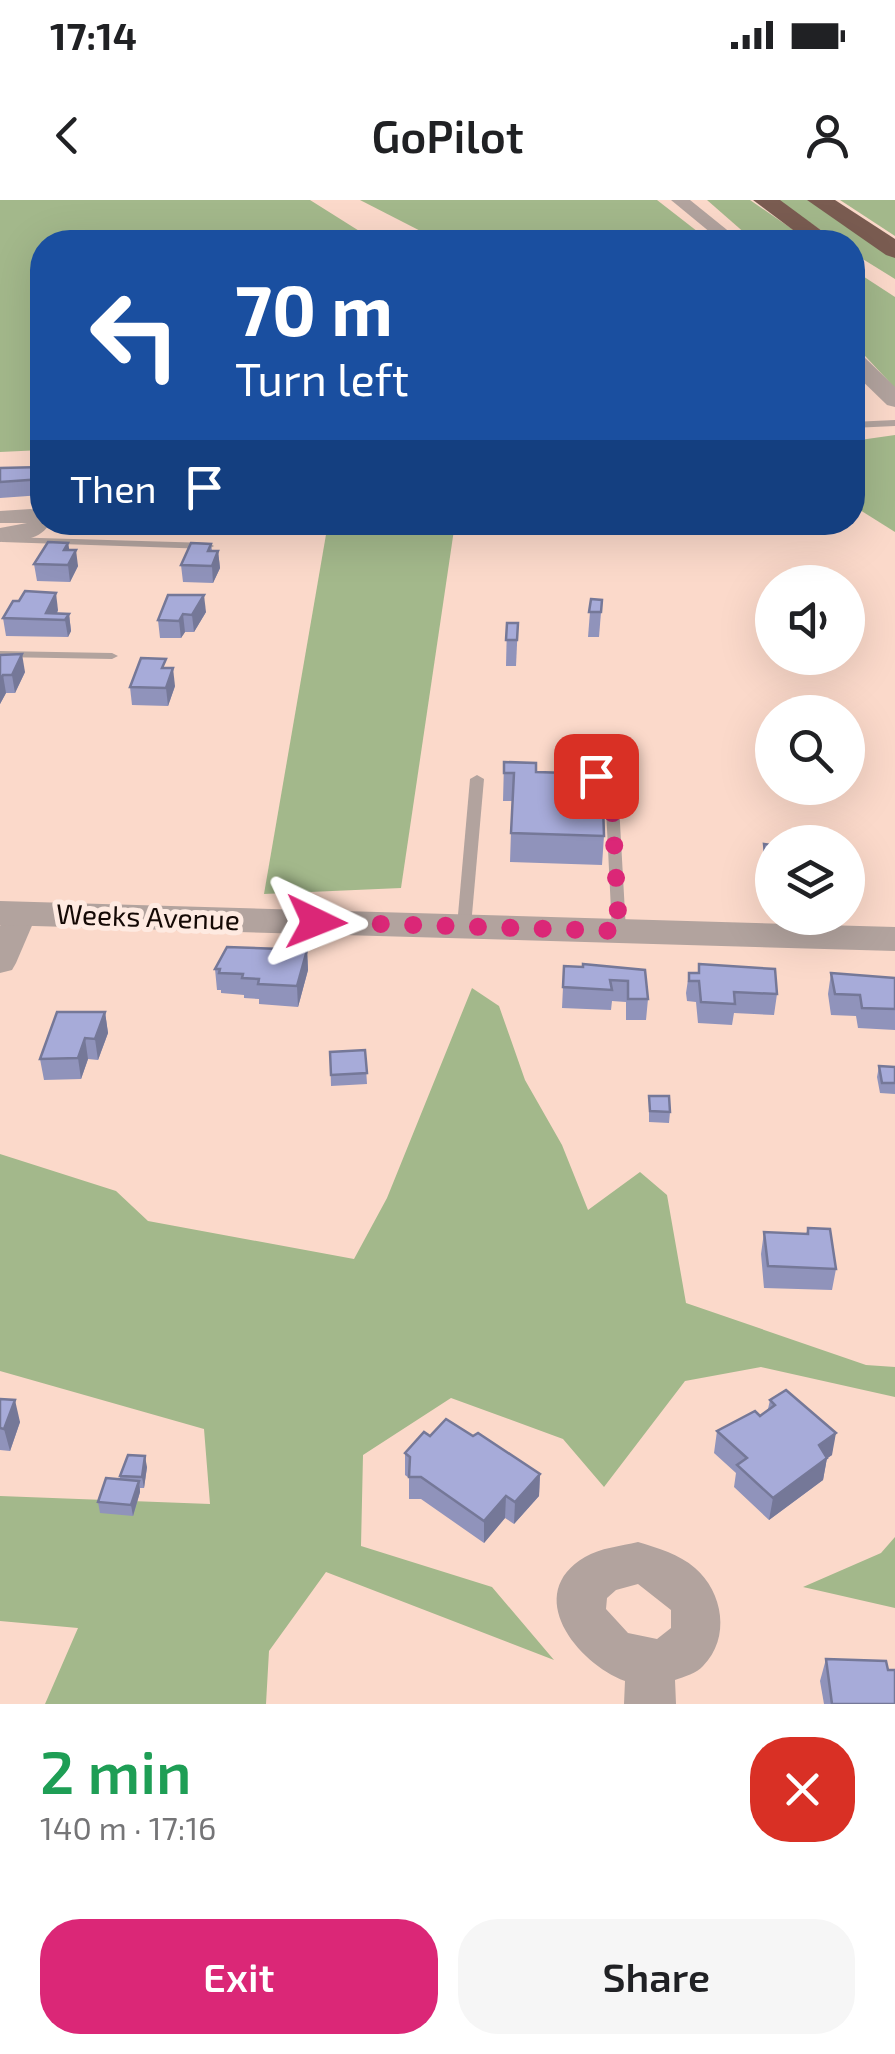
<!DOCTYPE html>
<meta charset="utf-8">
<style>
:root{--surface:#fff;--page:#f6f6f6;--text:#202124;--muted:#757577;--accent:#db2777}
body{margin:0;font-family:"Exo 2",sans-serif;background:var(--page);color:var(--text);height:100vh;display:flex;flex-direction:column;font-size:38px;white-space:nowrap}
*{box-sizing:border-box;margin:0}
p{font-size:32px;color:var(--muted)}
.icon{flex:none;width:55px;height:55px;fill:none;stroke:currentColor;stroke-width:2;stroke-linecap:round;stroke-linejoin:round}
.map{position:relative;height:1504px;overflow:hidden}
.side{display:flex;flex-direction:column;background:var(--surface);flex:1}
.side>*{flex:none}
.hud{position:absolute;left:30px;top:30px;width:835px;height:305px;border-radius:40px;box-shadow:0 10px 40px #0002;background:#1a4fa0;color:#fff;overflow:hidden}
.fabs{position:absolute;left:755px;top:365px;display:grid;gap:20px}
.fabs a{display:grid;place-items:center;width:110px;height:110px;border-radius:50%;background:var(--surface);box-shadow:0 10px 40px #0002;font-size:50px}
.pin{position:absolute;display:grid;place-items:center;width:85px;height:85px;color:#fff;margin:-42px;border-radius:20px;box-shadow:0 5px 15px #0006}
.me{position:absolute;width:110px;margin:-55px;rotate:92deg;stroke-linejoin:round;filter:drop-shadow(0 0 8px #0008)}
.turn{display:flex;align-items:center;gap:35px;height:210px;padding:0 40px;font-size:45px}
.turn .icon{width:130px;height:130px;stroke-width:2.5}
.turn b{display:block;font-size:70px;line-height:85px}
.then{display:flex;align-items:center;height:95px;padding:0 40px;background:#0003;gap:20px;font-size:38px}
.round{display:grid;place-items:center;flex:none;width:105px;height:105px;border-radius:40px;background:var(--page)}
.overview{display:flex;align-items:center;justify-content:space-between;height:170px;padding:0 40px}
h1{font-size:60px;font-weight:600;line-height:75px;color:#1e9e55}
.primary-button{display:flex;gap:20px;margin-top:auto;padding:20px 40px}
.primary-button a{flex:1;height:115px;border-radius:40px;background:var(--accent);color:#fff;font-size:40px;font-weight:600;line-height:115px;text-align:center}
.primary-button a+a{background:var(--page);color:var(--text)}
.status{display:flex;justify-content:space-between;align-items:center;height:70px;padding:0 50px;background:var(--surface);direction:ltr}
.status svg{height:28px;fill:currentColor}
header{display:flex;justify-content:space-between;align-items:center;height:130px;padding:0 40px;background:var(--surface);font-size:45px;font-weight:600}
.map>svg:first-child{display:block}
.green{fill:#a3b88b}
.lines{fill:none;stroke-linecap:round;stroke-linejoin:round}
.service{fill:#b2a39e;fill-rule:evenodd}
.minor{fill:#b2a39e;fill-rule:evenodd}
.tertiary{fill:#b2a39e;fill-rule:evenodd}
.motorway{fill:#7a5c51;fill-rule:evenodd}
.wall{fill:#9093bb}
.shaded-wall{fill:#757898}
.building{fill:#a7abd9;stroke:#757898;stroke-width:2.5}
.route{stroke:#db2777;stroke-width:18;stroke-dasharray:0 32.4}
.labels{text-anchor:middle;stroke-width:10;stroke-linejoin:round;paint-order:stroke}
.street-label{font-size:28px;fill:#140905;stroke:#feeae1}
</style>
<div class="status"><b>17:14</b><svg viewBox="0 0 49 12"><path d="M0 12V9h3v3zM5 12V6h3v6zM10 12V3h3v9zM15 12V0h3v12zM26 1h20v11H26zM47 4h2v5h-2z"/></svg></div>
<header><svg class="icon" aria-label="back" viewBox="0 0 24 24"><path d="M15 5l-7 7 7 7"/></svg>GoPilot<svg class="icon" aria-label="person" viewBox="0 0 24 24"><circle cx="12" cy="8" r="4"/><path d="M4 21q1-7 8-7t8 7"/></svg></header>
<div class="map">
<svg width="895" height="1504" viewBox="0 0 895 1504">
<rect width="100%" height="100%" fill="#fbd9ca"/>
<g class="green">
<path d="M0,0H310L372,39L363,42H42V250L0,252Z"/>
<path d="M360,0H657L711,42H442Z"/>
<path d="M707,0H750L811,42H755Z"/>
<path d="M777,0H808L895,57V79L853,53L852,42H838Z"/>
<path d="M840,0H895V36Z"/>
<path d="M852,69L895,97V188L853,143Z"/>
<path d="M895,235V332L852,305L853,241Z"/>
<path d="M328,323H455L401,688L264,694Z"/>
<path d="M472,788L499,806L525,880L562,945L588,1010L640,972L667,995L686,1103L866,1165L895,1167V1197L761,1167L685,1181L604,1287L563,1239L451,1198L363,1255L361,1346L492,1387L554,1460L326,1372L269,1451L266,1504H45L78,1428L0,1421V1296L210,1304L204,1229L0,1171V954L116,991L148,1021L354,1059L387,998Z"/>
<path d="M895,1337V1408L803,1387L881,1353Z"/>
</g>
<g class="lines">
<g class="service">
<path d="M895,220V226L852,228V222Z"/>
<path d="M6,337L209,343L214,346L209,349L2,342V338Z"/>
<path d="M0,451L112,453L118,456L112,459L0,457Z"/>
<path d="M587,572L601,573L618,587L626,731L619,735L612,731L605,588L593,580L582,579L581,576L582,573Z"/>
<path d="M477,575L484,579L471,726L464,730L457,726L470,579Z"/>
</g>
<g class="minor">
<path d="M31,309L42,314V322H50C42,341 19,340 0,342V328L27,323H0V311Z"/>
<path d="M21,705L32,707L37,714L16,763L12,770L0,773V726L10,707Z"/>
<path d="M638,1342C658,1348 679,1354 695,1368C723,1392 731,1438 703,1466C697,1473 684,1477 675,1480L676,1504H624L625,1481C577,1463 522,1394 585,1357C600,1348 621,1346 638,1342ZM638,1384L671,1410V1428L657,1439L628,1433L606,1409L607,1398L616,1390Z"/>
</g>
<g class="tertiary">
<path d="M671,0H690L742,42H722Z"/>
<path d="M852,152L860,153L895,187V207L887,205L852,171Z"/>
<path d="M0,701L895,727V751L0,725Z"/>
</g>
<g class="motorway">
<path d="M753,0H780L837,42H809Z"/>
<path d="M807,0H835L895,39V58L886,55Z"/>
</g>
</g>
<g class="wall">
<path d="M42,267V295L0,298V268Z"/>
<path d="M202,322H238L237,325H227L223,332H203Z"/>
<path d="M68,343L69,350L78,366L70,382L37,381L34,364Z"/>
<path d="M211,344L212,351H218L220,368L213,383L183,382L181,365Z"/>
<path d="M168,395L206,412L194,432H185L181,438H160L158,420Z"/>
<path d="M591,399L602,400L599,437H588Z"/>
<path d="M58,410L57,413L69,414L71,431L68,437L6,436L3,418Z"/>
<path d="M507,423H518L516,466H506Z"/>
<path d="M0,455L25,472L15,493H6L0,504Z"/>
<path d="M175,486L168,506L132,505L130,487Z"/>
<path d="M504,562L604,636L602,665L510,662L512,601H503Z"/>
<path d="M764,644L772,645V691H762L761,673Z"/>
<path d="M307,750L308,770L298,807L259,804V799L244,798V795L221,793V790H217L215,769Z"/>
<path d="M699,764L777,794L774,815L734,813L732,825L698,823L696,802L687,801L686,793L689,773H698Z"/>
<path d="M564,766L645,770L648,799L646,820H626V802L612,801L611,810L562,808Z"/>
<path d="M831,773L895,778V830L858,828L856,816L831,815L828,794Z"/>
<path d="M105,812L108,833L98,860L88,859L81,879L44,880L40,859Z"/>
<path d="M365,850L367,884L331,886L330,852Z"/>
<path d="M879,866L895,867V894L880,893L877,877Z"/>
<path d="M649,896L670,912L669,923L649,922Z"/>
<path d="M808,1028L836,1069L832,1090L764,1088L761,1054L764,1032L806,1034Z"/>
<path d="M0,1199L20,1222L10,1251L0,1250Z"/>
<path d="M770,1200L832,1255L827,1258L823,1280L769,1320L734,1287L736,1273L714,1253L717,1231L760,1216L768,1209Z"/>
<path d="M430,1236H473L540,1274L539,1296L514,1324L505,1318L484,1343L421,1299H409V1278L405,1275V1253Z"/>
<path d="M147,1267L144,1288H140V1292L133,1316L100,1313L98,1302L120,1279V1276Z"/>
<path d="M826,1459L888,1470L895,1504H824L820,1481Z"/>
</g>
<g class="shaded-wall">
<path d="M68,343L71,359L76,350L78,366L70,382L68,365L69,362L67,366L64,350Z"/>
<path d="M218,351L220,368L213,383L212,366Z"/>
<path d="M56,393L58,410L54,419L46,413Z"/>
<path d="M204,395L206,412L194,432L192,415Z"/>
<path d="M69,414L71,431L68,437L65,420Z"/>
<path d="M183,414L185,432L181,438L179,421Z"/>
<path d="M22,454L25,472L15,493L12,475Z"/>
<path d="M173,468L175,486L168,506L166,488Z"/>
<path d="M3,475L6,493L0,504V480Z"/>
<path d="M307,750L308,770L298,807L297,786Z"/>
<path d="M105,812L108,833L98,860L95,839Z"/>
<path d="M85,838L88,859L81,879L78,858Z"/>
<path d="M15,1200L20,1222L10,1251L4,1229Z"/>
<path d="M836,1233L832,1255L815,1267L819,1245Z"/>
<path d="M145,1256L147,1267L144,1288L142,1277Z"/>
<path d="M827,1258L823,1280L769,1320L773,1298Z"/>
<path d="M540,1274L539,1296L514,1324L515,1302Z"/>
<path d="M139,1281L140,1292L133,1316L131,1305Z"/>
<path d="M506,1296L505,1318L484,1343V1321Z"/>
</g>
<g class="building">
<path d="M42,267V279L0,282V268Z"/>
<path d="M48,342L68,343L64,350H76L68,365L34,364Z"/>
<path d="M191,343L211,344L208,351H218L212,366L181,365Z"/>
<path d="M25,391L56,393L46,413L69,414L65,420L3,418L13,401H19Z"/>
<path d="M168,395H204L192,415L183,414L179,421L158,420Z"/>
<path d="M591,399L602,400L601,412H589Z"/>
<path d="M507,423H518L517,440H506Z"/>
<path d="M22,454L12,475H3L0,480V455Z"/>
<path d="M141,458L166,459L162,468H173L166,488L130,487Z"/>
<path d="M504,562L536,563V572L602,574L604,636L511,633L514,573H504Z"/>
<path d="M764,644L772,645V662H766Z"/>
<path d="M227,747L307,750L297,786L258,784L259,779L242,778L243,774L219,773L220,769H215Z"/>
<path d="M583,764L645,770L648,799H628V781L610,780L612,790L563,787L564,766L583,767Z"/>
<path d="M699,764L775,769L777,794L734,792L735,804L701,802L699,781H689V773H699Z"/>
<path d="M831,773L895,778V809L862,808L860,795L835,794Z"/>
<path d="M57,812H105L95,839L85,838L78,858L40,859Z"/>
<path d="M365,850L367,873L331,875L330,852Z"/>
<path d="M879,866L895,867V883H882Z"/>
<path d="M649,896H669L670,912L650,911Z"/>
<path d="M808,1028L830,1029L836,1069L768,1066L764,1032L808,1034Z"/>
<path d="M786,1190L836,1233L819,1245L827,1258L773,1298L737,1265L747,1258L717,1231L755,1211L760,1216L775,1205L770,1200Z"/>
<path d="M0,1199L15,1200L4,1229L0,1228Z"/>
<path d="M446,1219L473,1236L478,1233L540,1274L515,1302L506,1296L484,1321L421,1277H409L410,1257L405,1253L424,1232L430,1236Z"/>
<path d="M128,1255L145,1256L142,1277L120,1276Z"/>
<path d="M106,1278L139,1281L131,1305L98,1302Z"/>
<path d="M826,1459L886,1461L888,1470H895V1504H832Z"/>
</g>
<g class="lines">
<path class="route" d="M316,722L619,731L611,587L596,576"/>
</g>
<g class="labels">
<g class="street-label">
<text transform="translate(148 717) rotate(2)" y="10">Weeks Avenue</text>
</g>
</g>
</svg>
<div class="fabs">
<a><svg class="icon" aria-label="sound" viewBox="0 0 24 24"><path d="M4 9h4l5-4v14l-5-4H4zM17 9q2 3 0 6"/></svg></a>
<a><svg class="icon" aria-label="search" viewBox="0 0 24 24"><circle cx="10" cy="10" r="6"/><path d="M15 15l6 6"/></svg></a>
<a><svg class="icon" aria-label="layers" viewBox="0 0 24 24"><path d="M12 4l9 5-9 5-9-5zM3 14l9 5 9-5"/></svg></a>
</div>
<div class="pin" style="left:596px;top:576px;background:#d93025"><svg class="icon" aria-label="arrive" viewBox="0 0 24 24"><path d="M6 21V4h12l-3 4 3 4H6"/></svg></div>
<svg class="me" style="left:316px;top:722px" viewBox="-20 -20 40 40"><path d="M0-17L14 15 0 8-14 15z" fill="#db2777" stroke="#fff" stroke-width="4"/></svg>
<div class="hud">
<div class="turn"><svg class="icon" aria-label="left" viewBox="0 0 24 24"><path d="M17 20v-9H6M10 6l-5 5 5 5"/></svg><div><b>70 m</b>Turn left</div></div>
<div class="then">Then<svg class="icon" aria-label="arrive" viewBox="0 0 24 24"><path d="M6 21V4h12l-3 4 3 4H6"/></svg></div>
</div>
</div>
<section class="side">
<div class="overview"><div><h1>2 min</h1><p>140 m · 17:16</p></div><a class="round" style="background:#d93025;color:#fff"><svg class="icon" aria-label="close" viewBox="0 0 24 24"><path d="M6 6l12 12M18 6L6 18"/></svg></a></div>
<div class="primary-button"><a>Exit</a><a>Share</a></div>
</section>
